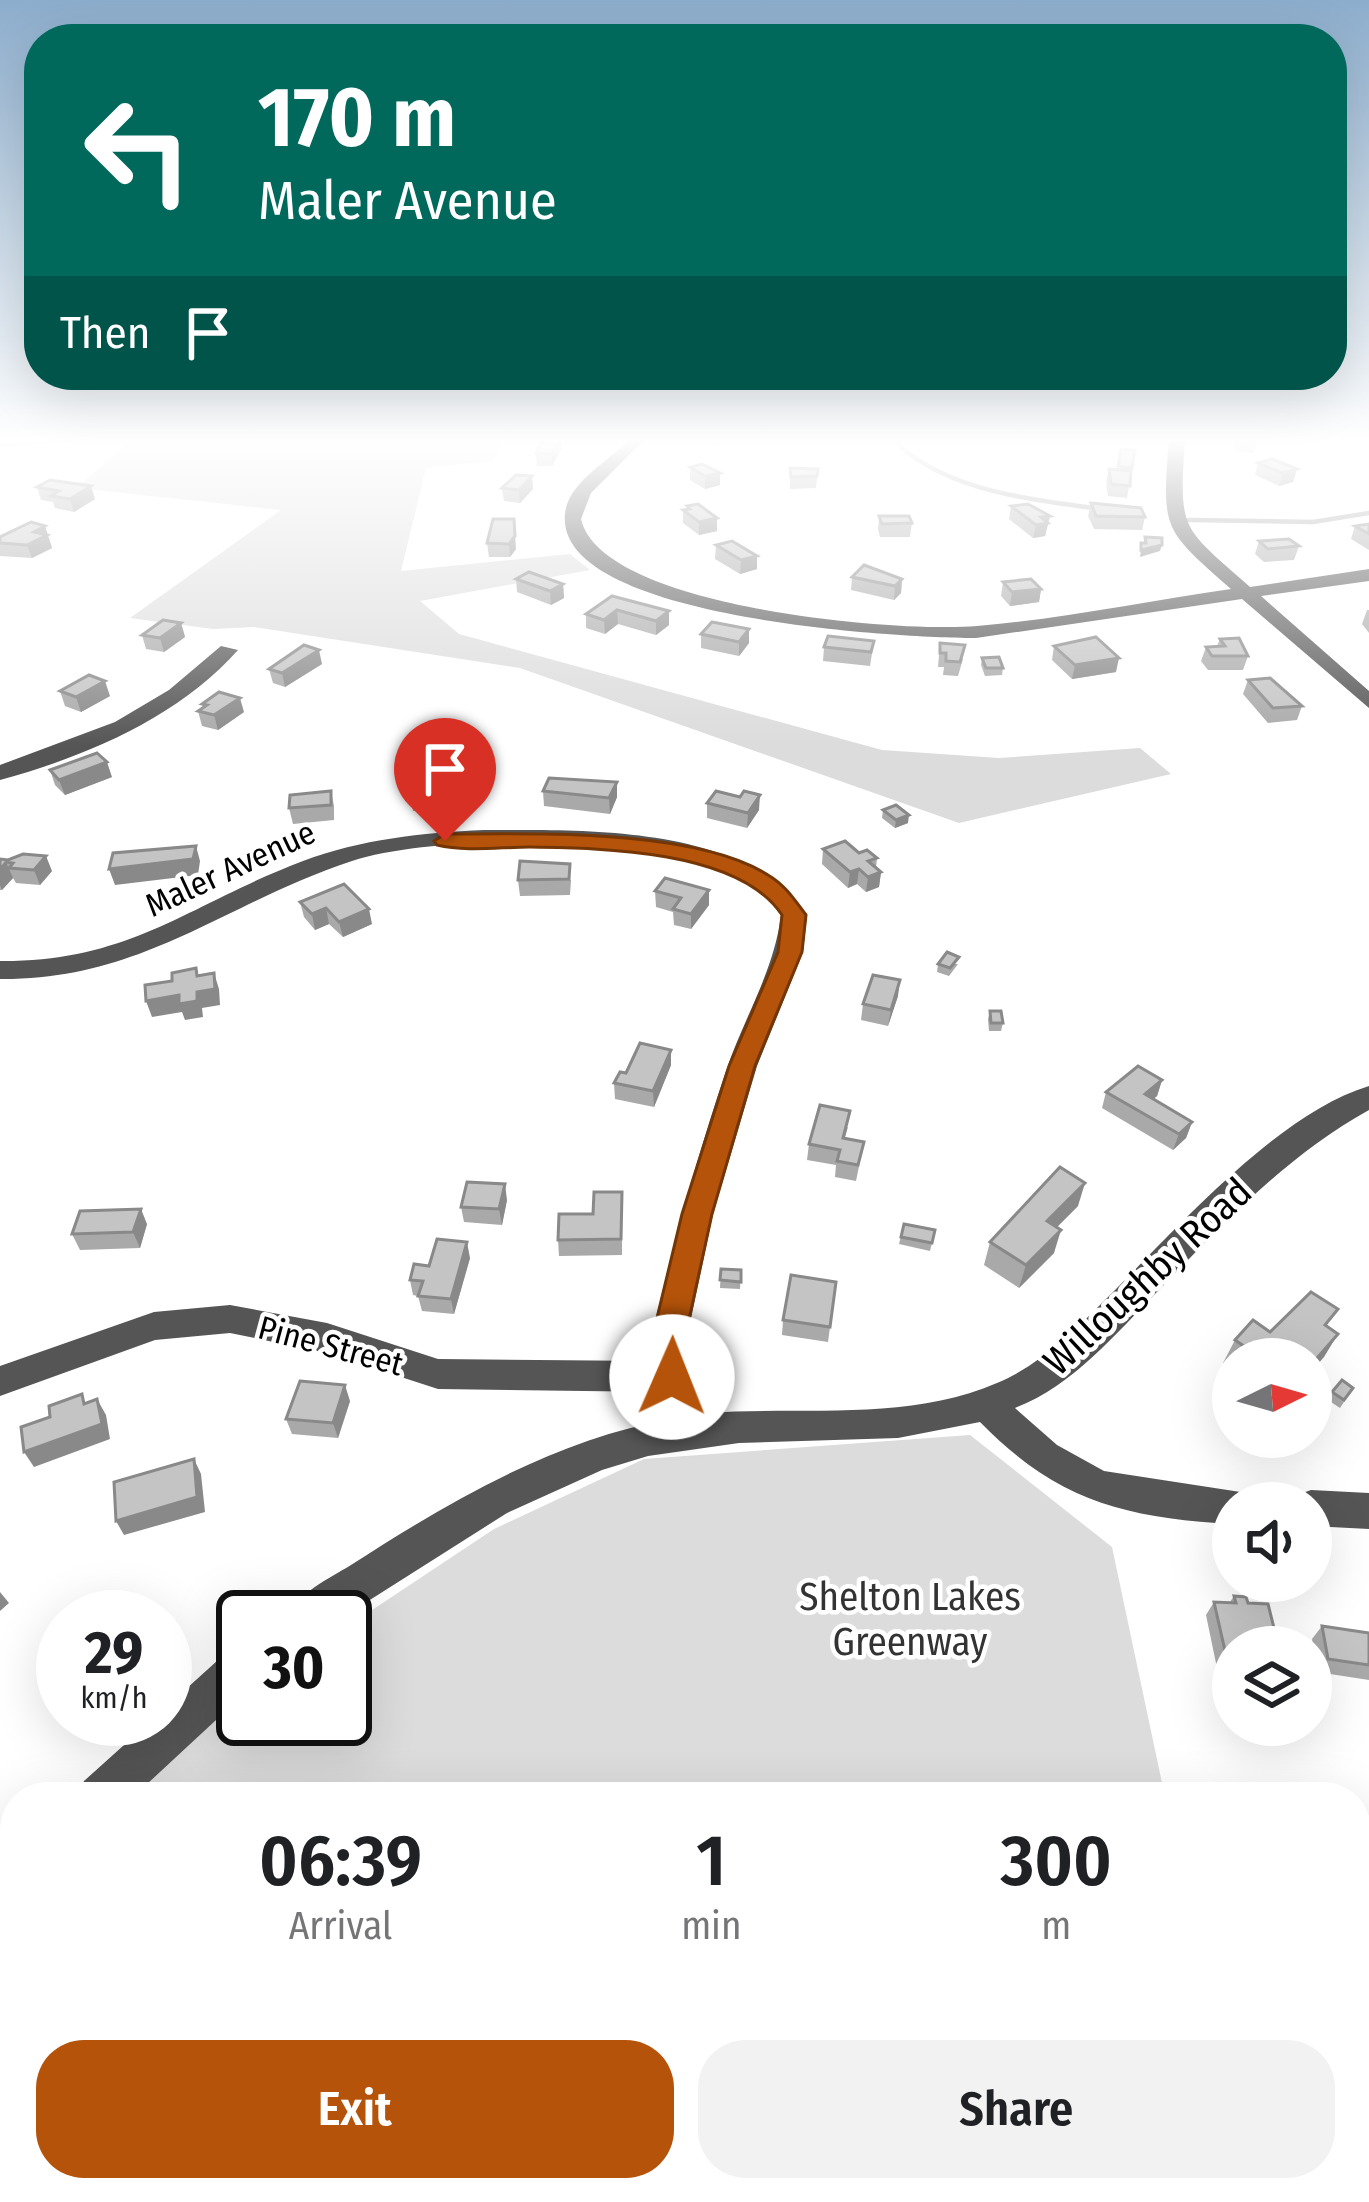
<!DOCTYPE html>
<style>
:root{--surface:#fff;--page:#f2f2f2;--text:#202124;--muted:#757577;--accent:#b45309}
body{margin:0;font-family:"Fira Sans Condensed",sans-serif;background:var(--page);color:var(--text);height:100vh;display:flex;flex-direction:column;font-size:45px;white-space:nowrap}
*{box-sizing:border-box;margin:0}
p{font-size:39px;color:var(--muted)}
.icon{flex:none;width:66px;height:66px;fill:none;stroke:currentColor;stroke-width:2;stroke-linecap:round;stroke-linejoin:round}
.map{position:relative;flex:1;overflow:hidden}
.drawer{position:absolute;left:0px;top:1782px;width:1371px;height:420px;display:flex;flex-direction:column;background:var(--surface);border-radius:48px 48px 0 0;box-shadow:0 12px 48px #0002}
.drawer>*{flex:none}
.banner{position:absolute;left:24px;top:24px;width:1323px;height:366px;border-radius:48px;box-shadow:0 12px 48px #0002;background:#00695c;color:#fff;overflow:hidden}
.needle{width:78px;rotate:85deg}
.controls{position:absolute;left:1212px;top:1338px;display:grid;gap:24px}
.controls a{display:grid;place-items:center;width:120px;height:120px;border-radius:50%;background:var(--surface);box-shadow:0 12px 48px #0002;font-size:60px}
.speed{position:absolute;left:36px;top:1590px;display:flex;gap:24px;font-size:60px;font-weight:700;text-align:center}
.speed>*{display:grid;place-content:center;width:156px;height:156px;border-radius:50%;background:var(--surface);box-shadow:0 12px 48px #0002;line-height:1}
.speed small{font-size:30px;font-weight:400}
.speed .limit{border:6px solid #111;border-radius:18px;background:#fff;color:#111}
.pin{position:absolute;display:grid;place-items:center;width:102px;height:102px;color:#fff;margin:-123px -51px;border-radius:50% 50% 50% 0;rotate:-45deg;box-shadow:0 0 12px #0007}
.pin .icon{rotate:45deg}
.me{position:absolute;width:132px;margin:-66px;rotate:1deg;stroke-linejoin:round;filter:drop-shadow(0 0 9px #0008)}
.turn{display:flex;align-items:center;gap:42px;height:252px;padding:0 36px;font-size:54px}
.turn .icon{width:156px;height:156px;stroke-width:2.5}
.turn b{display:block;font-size:84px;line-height:102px}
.then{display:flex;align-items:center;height:114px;padding:0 36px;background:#0003;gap:24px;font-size:45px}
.eta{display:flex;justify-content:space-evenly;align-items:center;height:204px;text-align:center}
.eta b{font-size:72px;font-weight:600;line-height:84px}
.action{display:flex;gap:24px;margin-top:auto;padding:24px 36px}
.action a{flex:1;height:138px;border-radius:48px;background:var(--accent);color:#fff;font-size:48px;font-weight:600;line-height:138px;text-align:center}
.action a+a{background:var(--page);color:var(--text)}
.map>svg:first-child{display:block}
.green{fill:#dcdcdc}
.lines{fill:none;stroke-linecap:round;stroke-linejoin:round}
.stream{stroke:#a3a3a3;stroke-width:4.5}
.minor{fill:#555;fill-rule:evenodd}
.wall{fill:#a9a9a9}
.shaded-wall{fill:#898989}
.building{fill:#c4c4c4;stroke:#898989;stroke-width:3}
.route{fill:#b45309;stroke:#753606;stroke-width:3}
.labels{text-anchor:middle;stroke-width:9;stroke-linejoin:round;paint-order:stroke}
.street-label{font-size:33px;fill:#000;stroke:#fff}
.near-street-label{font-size:39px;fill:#000;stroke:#fff}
.near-park-label{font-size:39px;fill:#333;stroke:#fff}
</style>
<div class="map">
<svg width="1369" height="2202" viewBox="0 0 1369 2202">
<rect width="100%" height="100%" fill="#fff"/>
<g class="green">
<path d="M132,438H507L493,461L426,468L401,571L570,554L590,570L420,601L459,634L882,750L999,758L1140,748L1171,774L959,823L520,668L254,627L213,629L130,618L281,510L77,488Z"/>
<path d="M970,1435L1112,1547L1165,1797H135L199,1726L243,1697V1719H345V1628L494,1529L644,1459Z"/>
<path d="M15,1930V2187H1346L1355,2202H0V1946Z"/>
</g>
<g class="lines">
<g class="stream">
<path d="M892,438C941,491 1031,499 1099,509"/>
<path d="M0,445L90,438"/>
<path d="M1189,520L1313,522L1369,513"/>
</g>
<g class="minor">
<path d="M630,438H646L591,493L581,519C601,608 898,633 977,626C1062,619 1147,601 1231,589C1162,528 1162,531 1169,438H1185C1179,532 1180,525 1250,587L1369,569V581L1261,596L1369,691V708L1242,599L976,638C904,638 554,620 565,514C568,481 611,461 630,438Z"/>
<path d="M221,646L238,650C179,717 85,757 0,780V765L115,722L169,690Z"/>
<path d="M484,830C583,830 745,824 807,915L803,952L757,1066L713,1214L685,1347L690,1377L706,1413C802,1406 907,1422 997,1383C1040,1365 1074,1331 1106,1299C1174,1232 1276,1114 1369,1086V1110C1286,1156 1223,1224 1158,1291C1115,1334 1073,1386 1015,1408L1057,1445L1104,1471L1247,1493L1251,1503H1233V1524C1125,1518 1057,1501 980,1422L898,1438L739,1443L648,1456L602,1470L507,1513L343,1617H287C298,1593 328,1579 351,1565C449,1502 555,1439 672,1419L660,1392L438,1389L327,1353L230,1333L155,1340L0,1396V1366L154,1312L230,1305L327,1323L438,1359L652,1361L649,1347C671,1254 695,1162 726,1071C744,1017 774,972 781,915C766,895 747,881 724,871C641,837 437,833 352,861C224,903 144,980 0,979V961C131,962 189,904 303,861C362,839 421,833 484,830Z"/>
<path d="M1311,1490L1369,1493V1529L1311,1526V1503H1294L1297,1495Z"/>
<path d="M243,1645V1695L133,1797H77L84,1781L153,1719H165V1708L228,1651Z"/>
<path d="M15,1861V1919L0,1925V1868Z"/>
</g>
</g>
<g class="wall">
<path d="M561,438V449L552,466H537L536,453Z"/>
<path d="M702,438H722L720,445L702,441Z"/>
<path d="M1234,438H1257L1254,453L1235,451Z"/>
<path d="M1121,449L1135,450L1127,498L1108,496L1106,481L1109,469H1117Z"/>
<path d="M1258,463L1297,469L1293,482L1279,486L1255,475Z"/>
<path d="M690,467L720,485L705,489L690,480Z"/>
<path d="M790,468L818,469L816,488L790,489Z"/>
<path d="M91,486L95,499L74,512L55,508L53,502L41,500L37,487Z"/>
<path d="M502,488L533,489L520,503L504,501Z"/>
<path d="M1091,503L1145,517L1142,530L1094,529L1088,516Z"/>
<path d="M687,506L717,531L699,535L683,523V510L687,509Z"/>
<path d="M1011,506L1050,516L1045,536L1033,538L1009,519Z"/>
<path d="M879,516L912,523L910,537H880L878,529Z"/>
<path d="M493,519L516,549L510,557H489L487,543Z"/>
<path d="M1369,524V550L1351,539L1355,526Z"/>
<path d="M45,526L52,548L32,558L0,556V537Z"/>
<path d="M1259,541L1299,546L1294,560L1264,562L1255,554Z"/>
<path d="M716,545L757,569L740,574L715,559Z"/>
<path d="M852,577L902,579L901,593L894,600L851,590Z"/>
<path d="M516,579L563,584L564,598L551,605L517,592Z"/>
<path d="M1003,582L1041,589L1039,602L1010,606L1001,596Z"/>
<path d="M612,596L669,625L656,635L618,624L605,634L586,628V614Z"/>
<path d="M1367,610H1369V633L1362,624Z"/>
<path d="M181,623L185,637L164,652L146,649L142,635Z"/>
<path d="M749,629V643L739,656L701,648V634Z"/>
<path d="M1220,639L1248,656L1243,670H1208L1201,661L1206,647L1217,646Z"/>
<path d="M874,641L870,666L823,661L824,647Z"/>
<path d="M940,643L963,659L958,676L943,675L944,667H938Z"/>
<path d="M1054,646L1116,672L1072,679L1052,660Z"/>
<path d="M982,658L1003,668L1002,675L985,676L981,665Z"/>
<path d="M322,664L285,687L273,683L269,669Z"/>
<path d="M1248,680L1302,706L1297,720L1268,723L1243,694Z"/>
<path d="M60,691L110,696L81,712L65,706Z"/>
<path d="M202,704L244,712L218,730L202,726L198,711L203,708Z"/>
<path d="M50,770L112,777L65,795L55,785Z"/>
<path d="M454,781L456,796L454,809L413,811L410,796Z"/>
<path d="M617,782V797L610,814L544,806L543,791Z"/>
<path d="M331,791L334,806V820L293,824L289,808Z"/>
<path d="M707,803L759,810L747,828L707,818Z"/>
<path d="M883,810L908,823L895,828L882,818Z"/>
<path d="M823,849L859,853L877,858L876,868L881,872L879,887L866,892L857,884L848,888L822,864Z"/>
<path d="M0,859L52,871L40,885L16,883L13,878L2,890H0Z"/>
<path d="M518,880H571L570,895L520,896Z"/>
<path d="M344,884L372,924L343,937L329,924L315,930L304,917L300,902Z"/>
<path d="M709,890V905L691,929L674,925L673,912L656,907L655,891Z"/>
<path d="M938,964H958L949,976L937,972Z"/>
<path d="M898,996L888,1026L861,1020L863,1004Z"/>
<path d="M990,1011L1003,1023L1001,1031H989L988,1019Z"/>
<path d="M671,1065L654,1107L615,1099L614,1083L626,1073Z"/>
<path d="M1162,1080L1157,1096L1153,1099L1192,1122L1186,1138L1173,1150L1102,1108L1106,1092Z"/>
<path d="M848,1127L845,1138L864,1142L856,1181L835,1177L836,1165L807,1160L809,1144Z"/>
<path d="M622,1192V1255L559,1256L558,1240Z"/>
<path d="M507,1200L502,1225L464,1222L461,1207Z"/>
<path d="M1078,1206L1057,1227L1054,1253L1019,1288L984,1265L990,1242Z"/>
<path d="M147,1224L140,1248L80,1250L72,1234Z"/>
<path d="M904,1224L935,1230L930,1251L899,1244Z"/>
<path d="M470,1258L454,1314L422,1311L418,1296L413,1295L410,1280L429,1266Z"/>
<path d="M721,1269L741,1270L740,1289L720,1288Z"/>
<path d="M836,1282L828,1342L782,1335L783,1320Z"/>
<path d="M1328,1328L1324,1357L1311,1359H1233V1369L1223,1363L1235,1340L1270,1332Z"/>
<path d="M1342,1380L1353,1388L1340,1408L1328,1400Z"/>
<path d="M350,1401L338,1438L292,1434L286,1419Z"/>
<path d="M1234,1596L1248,1603L1276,1636L1268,1647H1233V1669L1217,1668L1206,1615L1214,1602H1230Z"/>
<path d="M1322,1626L1369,1633V1680L1317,1672L1312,1639Z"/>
</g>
<g class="shaded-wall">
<path d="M561,438V449L552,466V454Z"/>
<path d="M1297,469L1293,482L1279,486L1283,473Z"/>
<path d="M720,473V485L705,489V476Z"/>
<path d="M532,476L533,489L520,503L519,490Z"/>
<path d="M91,486L95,499L74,512L70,499Z"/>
<path d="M1050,516L1045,536L1033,538L1036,525L1041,517Z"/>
<path d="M717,518V531L699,535V522Z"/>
<path d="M514,519L516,549L510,557L509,544Z"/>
<path d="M45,526L52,548L32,558L27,545L34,532Z"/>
<path d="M1162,545L1160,551L1140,557L1141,550Z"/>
<path d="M757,556V569L740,574L741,560Z"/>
<path d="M902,579L901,593L894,600L895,586Z"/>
<path d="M563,584L564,598L551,605L550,591Z"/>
<path d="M1041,589L1039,602L1010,606L1012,592Z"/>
<path d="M617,610L618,624L605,634L604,620Z"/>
<path d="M669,611V625L656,635V621Z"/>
<path d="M181,623L185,637L164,652L160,638Z"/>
<path d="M749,629V643L739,656V642Z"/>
<path d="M319,650L322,664L285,687L282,673Z"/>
<path d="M1119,658L1116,672L1072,679L1075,665Z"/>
<path d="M105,681L110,696L81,712L76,697Z"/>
<path d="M240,698L244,712L218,730L214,715Z"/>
<path d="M107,762L112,777L65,795L59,780Z"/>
<path d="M617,782V797L610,814L609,798Z"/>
<path d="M760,795L759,810L747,828L748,813Z"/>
<path d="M909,815L908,823L895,828L896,820Z"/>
<path d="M196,846L200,861L198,875L115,885L109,869Z"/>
<path d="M46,856L52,871L40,885L34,870Z"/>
<path d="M6,862L13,878L2,890L0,885V870Z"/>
<path d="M859,869L857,884L848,888L850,872Z"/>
<path d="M881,872L879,887L866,892L868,877Z"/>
<path d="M709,890V905L691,929V914Z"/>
<path d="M326,908L329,924L315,930L312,914Z"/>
<path d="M369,909L372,924L343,937L339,922Z"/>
<path d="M196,968L201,984L214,973L219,989L220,1005L202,1008L203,1017L185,1020L182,1012L152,1017L146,1001L197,976Z"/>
<path d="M900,980L898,996L888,1026L891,1010Z"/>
<path d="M671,1050V1065L654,1107L653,1091Z"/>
<path d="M1162,1080L1157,1096L1140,1110L1145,1094Z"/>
<path d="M1192,1122L1186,1138L1173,1150L1179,1134Z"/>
<path d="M1085,1183L1078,1206L1040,1244L1047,1221Z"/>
<path d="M505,1184L507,1200L502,1225L499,1209Z"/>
<path d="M141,1209L147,1224L140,1248L133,1232Z"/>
<path d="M1061,1230L1054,1253L1019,1288L1026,1265Z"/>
<path d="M467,1242L470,1258L454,1314L451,1299Z"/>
<path d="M1338,1334L1324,1357L1311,1372V1365Z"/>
<path d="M345,1385L350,1401L338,1438L333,1423Z"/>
<path d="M97,1399L106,1415L110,1439L34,1467L24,1452Z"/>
<path d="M194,1459L201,1474L205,1512L124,1535L116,1521Z"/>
<path d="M0,1592L9,1603L0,1611Z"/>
</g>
<g class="building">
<path d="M543,438H560L552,454L536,453Z"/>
<path d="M1121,449L1135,450L1132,468L1118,466Z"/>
<path d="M1272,459L1297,469L1283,473L1258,463Z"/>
<path d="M702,464L720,473L705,476L690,467Z"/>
<path d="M790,468L818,469L817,476L791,477Z"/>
<path d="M1109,469L1131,471L1130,486L1111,484Z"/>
<path d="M516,475L532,476L519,490L502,488Z"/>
<path d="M50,480L91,486L70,499L51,496L59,491L37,487Z"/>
<path d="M1091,503L1141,508L1145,517L1096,516Z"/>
<path d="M698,504L717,518L699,522L683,510L690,509L687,506Z"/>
<path d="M1028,504L1050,516L1041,517L1048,523L1036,525L1011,506Z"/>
<path d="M879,516H909L912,523L882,524Z"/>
<path d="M493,519H514L515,536L509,544L487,543Z"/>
<path d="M31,522L45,526L34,532L47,535L27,545L0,543V537Z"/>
<path d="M1369,524V534L1355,526Z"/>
<path d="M1145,537L1162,538V545L1141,550V543H1146Z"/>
<path d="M1289,539L1299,546L1268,549L1259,541Z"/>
<path d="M732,541L757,556L741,560L716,545Z"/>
<path d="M864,565L902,579L895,586L852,577Z"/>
<path d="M529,572L563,584L550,591L516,579Z"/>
<path d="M1031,579L1041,589L1012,592L1003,582Z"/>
<path d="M612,596L669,611L656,621L617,610L604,620L586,614Z"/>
<path d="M163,620L181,623L160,638L142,635Z"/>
<path d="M712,622L749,629L739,642L701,634Z"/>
<path d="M828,636L874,641L871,652L824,647Z"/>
<path d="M1096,637L1119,658L1075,665L1054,646Z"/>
<path d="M1239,638L1248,656H1212L1206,647L1225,646L1220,639Z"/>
<path d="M940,643L965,645L960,662L946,661V653H940Z"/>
<path d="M304,645L319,650L282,673L269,669Z"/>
<path d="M999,657L1003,668H986L982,658Z"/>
<path d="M89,675L105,681L76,697L60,691Z"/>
<path d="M1270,678L1302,706L1273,708L1248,680Z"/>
<path d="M219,692L240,698L214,715L198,711L207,705L202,704Z"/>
<path d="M97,753L107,762L59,780L50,770Z"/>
<path d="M549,778L617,782L609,798L543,791Z"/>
<path d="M454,781L452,794L410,796L412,782Z"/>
<path d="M331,791V805L289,808L290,795Z"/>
<path d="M716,791L740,797L744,791L760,795L748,813L707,803Z"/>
<path d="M896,805L909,815L896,820L883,810Z"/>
<path d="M845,841L859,853L867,850L877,858L868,861L881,872L868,877L859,869L850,872L823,849Z"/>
<path d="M196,846L193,859L109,869L113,853Z"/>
<path d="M23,854L46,856L34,870L9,868L13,863L6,862L0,870V859L8,860Z"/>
<path d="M520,861L570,864L569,879L518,880Z"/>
<path d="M665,878L709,890L691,914L673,909L681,898L655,891Z"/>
<path d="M344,884L369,909L339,922L326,908L312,914L300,902Z"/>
<path d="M947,952L959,957L950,968L938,964Z"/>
<path d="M196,968L197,976L214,973L215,989L197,992V1001L179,1004V995L146,1001L145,985L172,981V973Z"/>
<path d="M873,975L900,980L891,1010L863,1004Z"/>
<path d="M990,1011H1001L1003,1023H991Z"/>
<path d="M640,1043L671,1050L653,1091L614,1083L620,1072L626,1073Z"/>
<path d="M1138,1066L1162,1080L1145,1094L1192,1122L1179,1134L1106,1092Z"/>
<path d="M820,1105L850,1111L843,1138L864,1142L858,1165L837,1161L840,1150L809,1144Z"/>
<path d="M1060,1167L1085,1183L1047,1221L1061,1230L1026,1265L990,1242Z"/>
<path d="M467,1182L505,1184L499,1209L461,1207Z"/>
<path d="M594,1192H622L621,1239L558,1240L559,1214H593Z"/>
<path d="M141,1209L133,1232L72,1234L80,1211Z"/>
<path d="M904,1224L935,1230L932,1243L901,1237Z"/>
<path d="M437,1239L467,1242L451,1299L418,1296L423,1281L410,1280L414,1264L429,1266Z"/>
<path d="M721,1269L741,1270V1282L720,1280Z"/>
<path d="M791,1275L836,1282L830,1327L783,1320Z"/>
<path d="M1311,1292L1338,1309L1325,1325L1338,1334L1311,1365V1359H1263L1235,1340L1253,1320L1270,1332Z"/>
<path d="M1342,1380L1353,1388L1344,1400L1332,1392Z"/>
<path d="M300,1381L345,1385L333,1423L286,1419Z"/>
<path d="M82,1394L84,1404L97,1399L102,1424L24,1452L21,1427L50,1417L49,1406Z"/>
<path d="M194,1459L197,1497L116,1521L114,1482Z"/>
<path d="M1234,1596L1246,1597L1248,1603L1268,1604L1276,1636L1261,1635L1264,1647H1233V1655H1226L1214,1602L1236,1603Z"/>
<path d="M1322,1626L1369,1633V1665L1328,1659Z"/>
</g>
<linearGradient id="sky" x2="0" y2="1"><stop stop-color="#8cadcc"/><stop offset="0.59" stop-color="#fff"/><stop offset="1" stop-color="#fff" stop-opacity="0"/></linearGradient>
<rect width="1369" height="746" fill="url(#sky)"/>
<path class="route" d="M445,834C531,834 694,828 768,875C785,885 794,899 806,915L802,952L755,1066L712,1214L683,1347L688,1377L684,1387L672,1391L660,1387L650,1347L682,1214L729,1066L778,952L782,915C739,850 602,848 530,847C500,847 466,852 437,845L434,841Z"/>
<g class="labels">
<g class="street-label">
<text transform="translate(230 868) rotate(-25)" y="12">Maler Avenue</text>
<text transform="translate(331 1345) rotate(15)" y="12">Pine Street</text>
</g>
<g class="near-street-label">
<text transform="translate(1147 1276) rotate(-43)" y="14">Willoughby Road</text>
</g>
<g class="near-park-label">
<text x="910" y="1610">Shelton Lakes<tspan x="910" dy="45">Greenway</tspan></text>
</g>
</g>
</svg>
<div class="controls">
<a><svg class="needle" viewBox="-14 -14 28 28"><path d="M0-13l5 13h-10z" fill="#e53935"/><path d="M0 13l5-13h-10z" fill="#757577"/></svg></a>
<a><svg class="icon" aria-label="sound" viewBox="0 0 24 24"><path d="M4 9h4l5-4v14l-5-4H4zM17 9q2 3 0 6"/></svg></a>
<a><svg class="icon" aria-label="layers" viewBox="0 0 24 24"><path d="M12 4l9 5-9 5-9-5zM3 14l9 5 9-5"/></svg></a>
</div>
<div class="speed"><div>29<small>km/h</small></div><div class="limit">30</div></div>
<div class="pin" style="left:445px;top:841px;background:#d93025"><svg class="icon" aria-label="arrive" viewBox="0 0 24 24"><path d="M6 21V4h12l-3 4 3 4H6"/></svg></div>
<svg class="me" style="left:672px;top:1377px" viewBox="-20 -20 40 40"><circle r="19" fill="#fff"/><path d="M0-13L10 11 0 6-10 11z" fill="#b45309"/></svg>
<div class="banner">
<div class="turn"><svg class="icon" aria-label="left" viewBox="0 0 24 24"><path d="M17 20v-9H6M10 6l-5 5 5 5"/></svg><div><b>170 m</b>Maler Avenue</div></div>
<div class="then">Then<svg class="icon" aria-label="arrive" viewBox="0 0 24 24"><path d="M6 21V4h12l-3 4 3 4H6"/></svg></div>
</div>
<section class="drawer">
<div class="eta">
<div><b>06:39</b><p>Arrival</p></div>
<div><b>1</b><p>min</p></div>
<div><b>300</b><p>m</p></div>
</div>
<div class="action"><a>Exit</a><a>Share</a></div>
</section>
</div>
